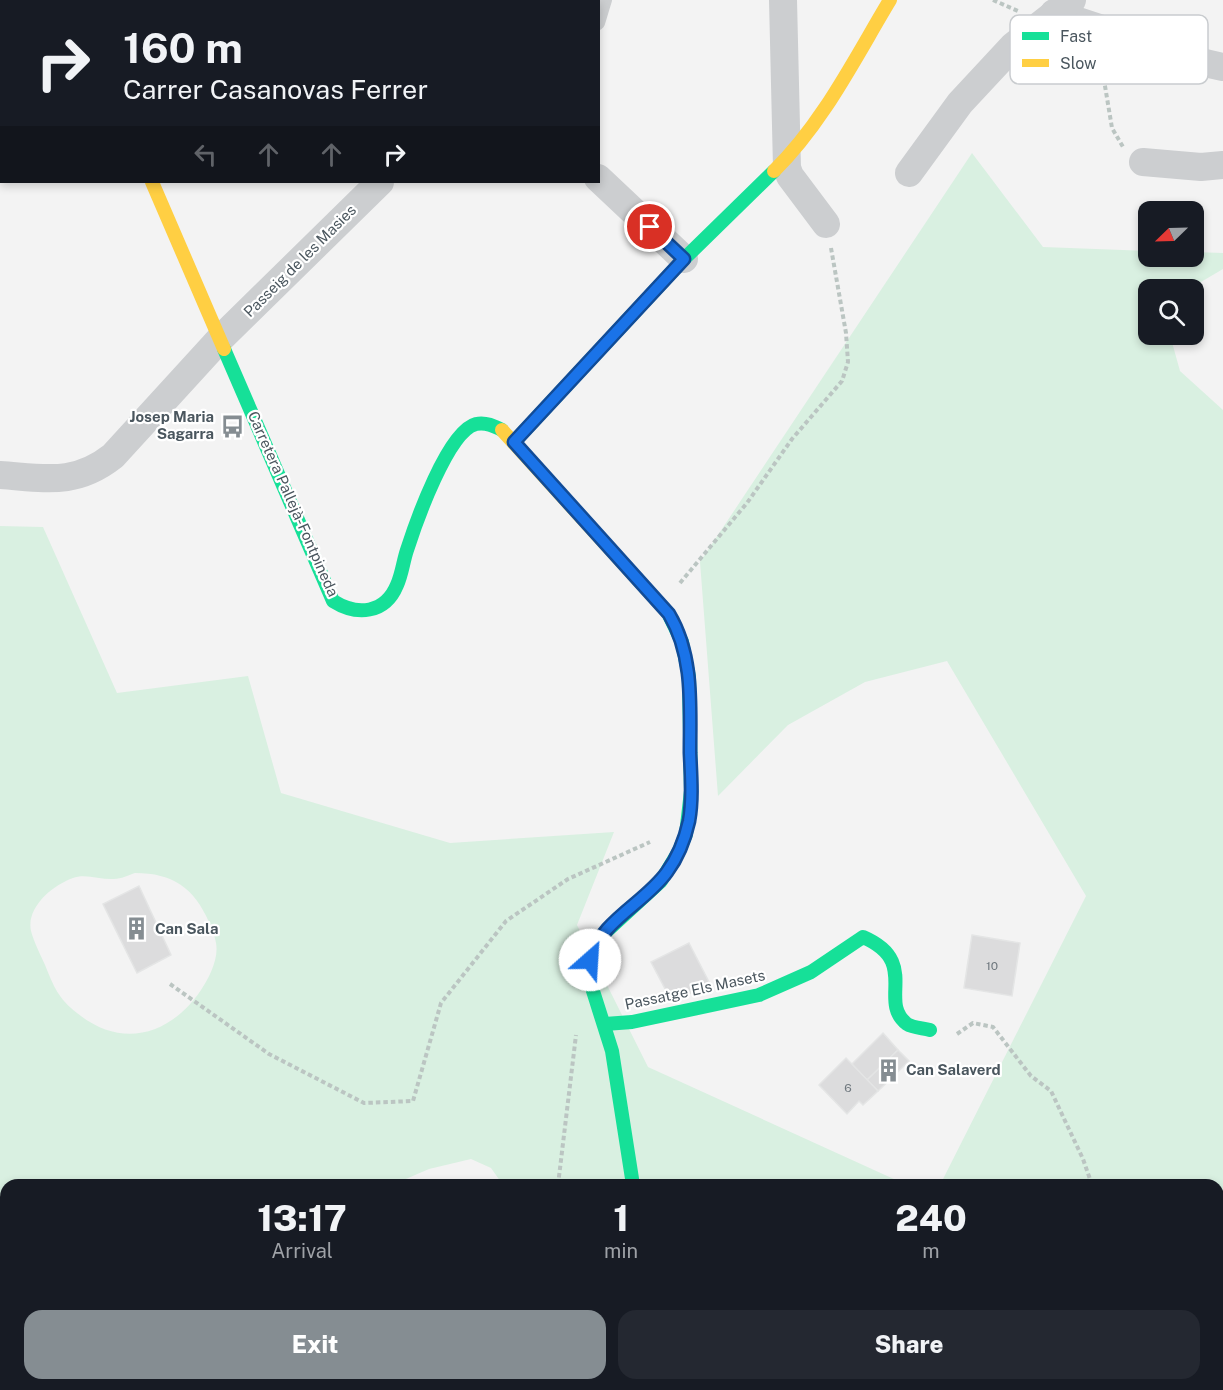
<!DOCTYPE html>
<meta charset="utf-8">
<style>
:root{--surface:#171b24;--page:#242831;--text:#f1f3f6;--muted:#9ea1a6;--accent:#858d92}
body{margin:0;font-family:"Public Sans",sans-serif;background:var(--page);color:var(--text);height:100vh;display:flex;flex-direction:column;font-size:22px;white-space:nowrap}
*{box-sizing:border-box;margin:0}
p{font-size:20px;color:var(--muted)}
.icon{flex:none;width:33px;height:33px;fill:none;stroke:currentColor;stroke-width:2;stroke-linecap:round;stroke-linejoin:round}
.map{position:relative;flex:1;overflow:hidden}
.panel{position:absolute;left:0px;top:1179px;width:1224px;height:212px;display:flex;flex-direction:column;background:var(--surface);border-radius:18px 18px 0 0;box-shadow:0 3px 9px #0003}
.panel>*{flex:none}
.top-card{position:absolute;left:0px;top:0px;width:600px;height:183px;box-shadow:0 3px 9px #0003;background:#171b24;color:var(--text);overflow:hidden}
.needle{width:39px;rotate:247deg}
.tools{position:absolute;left:1138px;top:201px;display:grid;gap:12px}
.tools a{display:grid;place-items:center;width:66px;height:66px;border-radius:12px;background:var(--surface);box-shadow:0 3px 9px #0003;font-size:30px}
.pin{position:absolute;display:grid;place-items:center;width:51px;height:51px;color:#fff;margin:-26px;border:3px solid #fff;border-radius:50%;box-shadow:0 2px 6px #0007}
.me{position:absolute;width:66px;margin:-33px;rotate:26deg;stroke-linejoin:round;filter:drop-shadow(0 0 4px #0008)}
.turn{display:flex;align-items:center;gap:21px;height:126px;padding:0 24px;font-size:27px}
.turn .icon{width:78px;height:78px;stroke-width:2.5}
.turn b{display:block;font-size:42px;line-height:51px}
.lanes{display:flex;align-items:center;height:57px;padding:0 24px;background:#0003;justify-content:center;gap:30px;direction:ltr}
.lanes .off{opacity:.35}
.eta{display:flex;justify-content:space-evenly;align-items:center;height:102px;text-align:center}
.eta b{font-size:36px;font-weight:800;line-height:42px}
.button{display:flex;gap:12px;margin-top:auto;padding:12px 24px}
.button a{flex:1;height:69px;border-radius:18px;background:var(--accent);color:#fff;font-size:24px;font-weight:800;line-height:69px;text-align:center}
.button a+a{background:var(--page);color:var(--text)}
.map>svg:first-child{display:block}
.green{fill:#d9f0e1;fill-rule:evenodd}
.building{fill:#dcdcdd;stroke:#e4e5e5;stroke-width:1.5}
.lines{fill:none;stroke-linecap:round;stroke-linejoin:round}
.path{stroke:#bbc5c2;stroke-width:4;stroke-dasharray:4.5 3;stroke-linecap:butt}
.lane{stroke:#ccced0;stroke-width:14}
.street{stroke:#ccced0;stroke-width:28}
.fast{stroke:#16e098;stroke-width:14}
.slow{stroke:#ffcf43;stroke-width:14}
.route-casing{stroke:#114b97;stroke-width:15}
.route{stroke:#1a73e8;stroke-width:10}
.labels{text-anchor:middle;stroke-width:4.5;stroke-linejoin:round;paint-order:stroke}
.number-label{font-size:12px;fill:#6f787e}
.street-label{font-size:15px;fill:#4a565e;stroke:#fff}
.poi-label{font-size:15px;font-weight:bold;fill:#4a565e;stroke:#fff;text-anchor:start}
.key{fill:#fff;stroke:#c9cccf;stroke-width:1.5}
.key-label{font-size:16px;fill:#4a565e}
</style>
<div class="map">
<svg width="1223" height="1390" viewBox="0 0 1223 1390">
<rect width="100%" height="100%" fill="#f3f3f3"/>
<path class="green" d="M972,153L1043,247L1149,251V256H1194V252L1223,253V269L1189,289L1149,290V334L1170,335L1180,371L1223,410V1390H0V526L43,527L117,693L248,676L281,793L450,843L614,832L577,925L648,1067L907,1185H503L491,1168L471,1159L429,1169L392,1185H6V1384H1218V1185H940L1086,896L947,661L865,682L788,725L718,796L700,562ZM135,873C173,873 194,888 209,922C211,928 215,936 216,943C219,959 209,978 201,990C170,1036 121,1049 77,1013C58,998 54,987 45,965C40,954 34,942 31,931C26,907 53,885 73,878C85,873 101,880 114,879C121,879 129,875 135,873Z"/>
<g class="building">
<path d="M139,886L171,955L137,973L103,904Z"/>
<path d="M972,935L1020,943L1012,996L964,988Z"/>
<path d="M689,943L710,984L672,1002L651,962Z"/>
<path d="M883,1033L898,1050L867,1080L852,1064Z"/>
<path d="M898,1050L909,1061L878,1091L867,1080Z"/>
<path d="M846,1058L878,1091L863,1105L859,1101L847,1114L819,1085Z"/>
</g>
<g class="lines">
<g class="path">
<path d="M993,0L1018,11"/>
<path d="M1100,56L1112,128L1123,147"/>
<path d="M680,583L747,503L792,439L842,381L848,362L846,333L831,248"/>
<path d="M170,984L269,1054L364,1103L413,1101L441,1003L506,921L568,879L650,842"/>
<path d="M957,1034L973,1023L993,1027L1031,1076L1051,1091L1083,1159L1092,1185"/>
<path d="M558,1185L576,1035"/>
<path d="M1168,1384L1169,1390"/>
<path d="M378,1390L380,1384"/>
</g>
<path class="lane" d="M598,23L605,0"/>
<g class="street">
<path d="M73,0L74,2"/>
<path d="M409,0V2"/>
<path d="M783,0L787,168L790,176L826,224"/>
<path d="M558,2L559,0"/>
<path d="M1054,13L1205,63L1223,67"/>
<path d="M1143,162L1201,167L1223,165"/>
<path d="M909,173L960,103L1013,46L1072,0"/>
<path d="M598,178L684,259"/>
<path d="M0,475C45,478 75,486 113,456L219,340L380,182"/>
<path d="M733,1384L734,1390"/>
</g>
<g class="fast">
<path d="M224,349L333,601C357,616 385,614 397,585C402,574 403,562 407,550C416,522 448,431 476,424C486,422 494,426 502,430"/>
<path d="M514,442L684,259L774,171"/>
<path d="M605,1024L632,1022L759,995L811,972L863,937C921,962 877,1001 907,1024C913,1028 923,1028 930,1030"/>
<path d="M633,1185L612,1051L593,991L590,960L598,939L661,881L679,851L686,834L691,791L689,677L682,642L668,613"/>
</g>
<g class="slow">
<path d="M774,171C823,123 855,58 890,0"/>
<path d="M152,182L224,349"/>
<path d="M502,430L668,613"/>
</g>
</g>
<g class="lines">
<defs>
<path id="route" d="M590,960C600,921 645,903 667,872C678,857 685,839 689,821C693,799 691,775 690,753C690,705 694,656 669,614L514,442L684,259L650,227"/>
</defs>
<use href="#route" class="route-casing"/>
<use href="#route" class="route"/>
</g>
<defs>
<symbol id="bus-bare" viewBox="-9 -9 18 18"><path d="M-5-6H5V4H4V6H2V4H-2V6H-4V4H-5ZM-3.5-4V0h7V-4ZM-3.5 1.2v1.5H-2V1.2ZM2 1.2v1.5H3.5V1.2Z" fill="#858d92" stroke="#fff" stroke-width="2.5" paint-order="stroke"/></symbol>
<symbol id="building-bare" viewBox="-9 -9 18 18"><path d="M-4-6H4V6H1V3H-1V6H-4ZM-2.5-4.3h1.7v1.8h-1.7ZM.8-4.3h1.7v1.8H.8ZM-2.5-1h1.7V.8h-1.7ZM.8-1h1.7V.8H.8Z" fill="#858d92" stroke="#fff" stroke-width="2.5" paint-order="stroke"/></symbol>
</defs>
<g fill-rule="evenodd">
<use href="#bus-bare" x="216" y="410" width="33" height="33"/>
<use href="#building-bare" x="120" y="912" width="33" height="33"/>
<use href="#building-bare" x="872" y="1054" width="33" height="33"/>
</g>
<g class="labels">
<g class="number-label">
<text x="992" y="970">10</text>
<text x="848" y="1092">6</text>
</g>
<g class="street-label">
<text transform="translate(300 261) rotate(-45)" y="5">Passeig de les Masies</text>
<text transform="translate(293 504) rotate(66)" y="5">Carretera Pallejà-Fontpineda</text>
<text transform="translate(695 990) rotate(-12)" y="5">Passatge Els Masets</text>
</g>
<g class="poi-label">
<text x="214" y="422" text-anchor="end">Josep Maria<tspan x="214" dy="17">Sagarra</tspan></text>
<text x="155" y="934">Can Sala</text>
<text x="906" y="1075">Can Salaverd</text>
</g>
</g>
<rect x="1010" y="15" width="198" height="69" rx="9" class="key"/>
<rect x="1022" y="32" width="27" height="8" fill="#16e098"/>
<rect x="1022" y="59" width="27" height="8" fill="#ffcf43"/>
<g class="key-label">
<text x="1060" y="42">Fast</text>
<text x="1060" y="69">Slow</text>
</g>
</svg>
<div class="tools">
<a><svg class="needle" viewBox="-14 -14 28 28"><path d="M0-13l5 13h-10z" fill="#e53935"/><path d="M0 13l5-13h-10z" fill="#9ea1a6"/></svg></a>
<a><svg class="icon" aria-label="search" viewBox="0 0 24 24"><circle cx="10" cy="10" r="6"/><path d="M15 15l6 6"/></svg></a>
</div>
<div class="pin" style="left:650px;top:227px;background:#d93025"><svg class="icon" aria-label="arrive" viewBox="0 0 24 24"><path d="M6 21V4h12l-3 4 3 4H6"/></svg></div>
<svg class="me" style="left:590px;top:960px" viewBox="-20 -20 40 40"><circle r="19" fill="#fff"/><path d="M0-13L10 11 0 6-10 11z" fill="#1a73e8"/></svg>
<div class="top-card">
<div class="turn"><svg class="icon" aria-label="right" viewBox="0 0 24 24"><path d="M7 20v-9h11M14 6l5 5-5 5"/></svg><div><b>160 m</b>Carrer Casanovas Ferrer</div></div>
<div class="lanes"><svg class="icon off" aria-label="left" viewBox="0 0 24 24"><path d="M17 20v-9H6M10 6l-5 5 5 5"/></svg><svg class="icon off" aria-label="ahead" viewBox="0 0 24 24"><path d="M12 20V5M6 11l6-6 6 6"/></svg><svg class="icon off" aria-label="ahead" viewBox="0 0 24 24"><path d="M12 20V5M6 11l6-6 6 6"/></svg><svg class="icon" aria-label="right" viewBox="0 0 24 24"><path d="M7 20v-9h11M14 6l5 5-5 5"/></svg></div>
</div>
<section class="panel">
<div class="eta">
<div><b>13:17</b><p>Arrival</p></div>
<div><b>1</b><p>min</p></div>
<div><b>240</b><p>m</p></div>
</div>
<div class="button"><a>Exit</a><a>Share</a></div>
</section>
</div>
